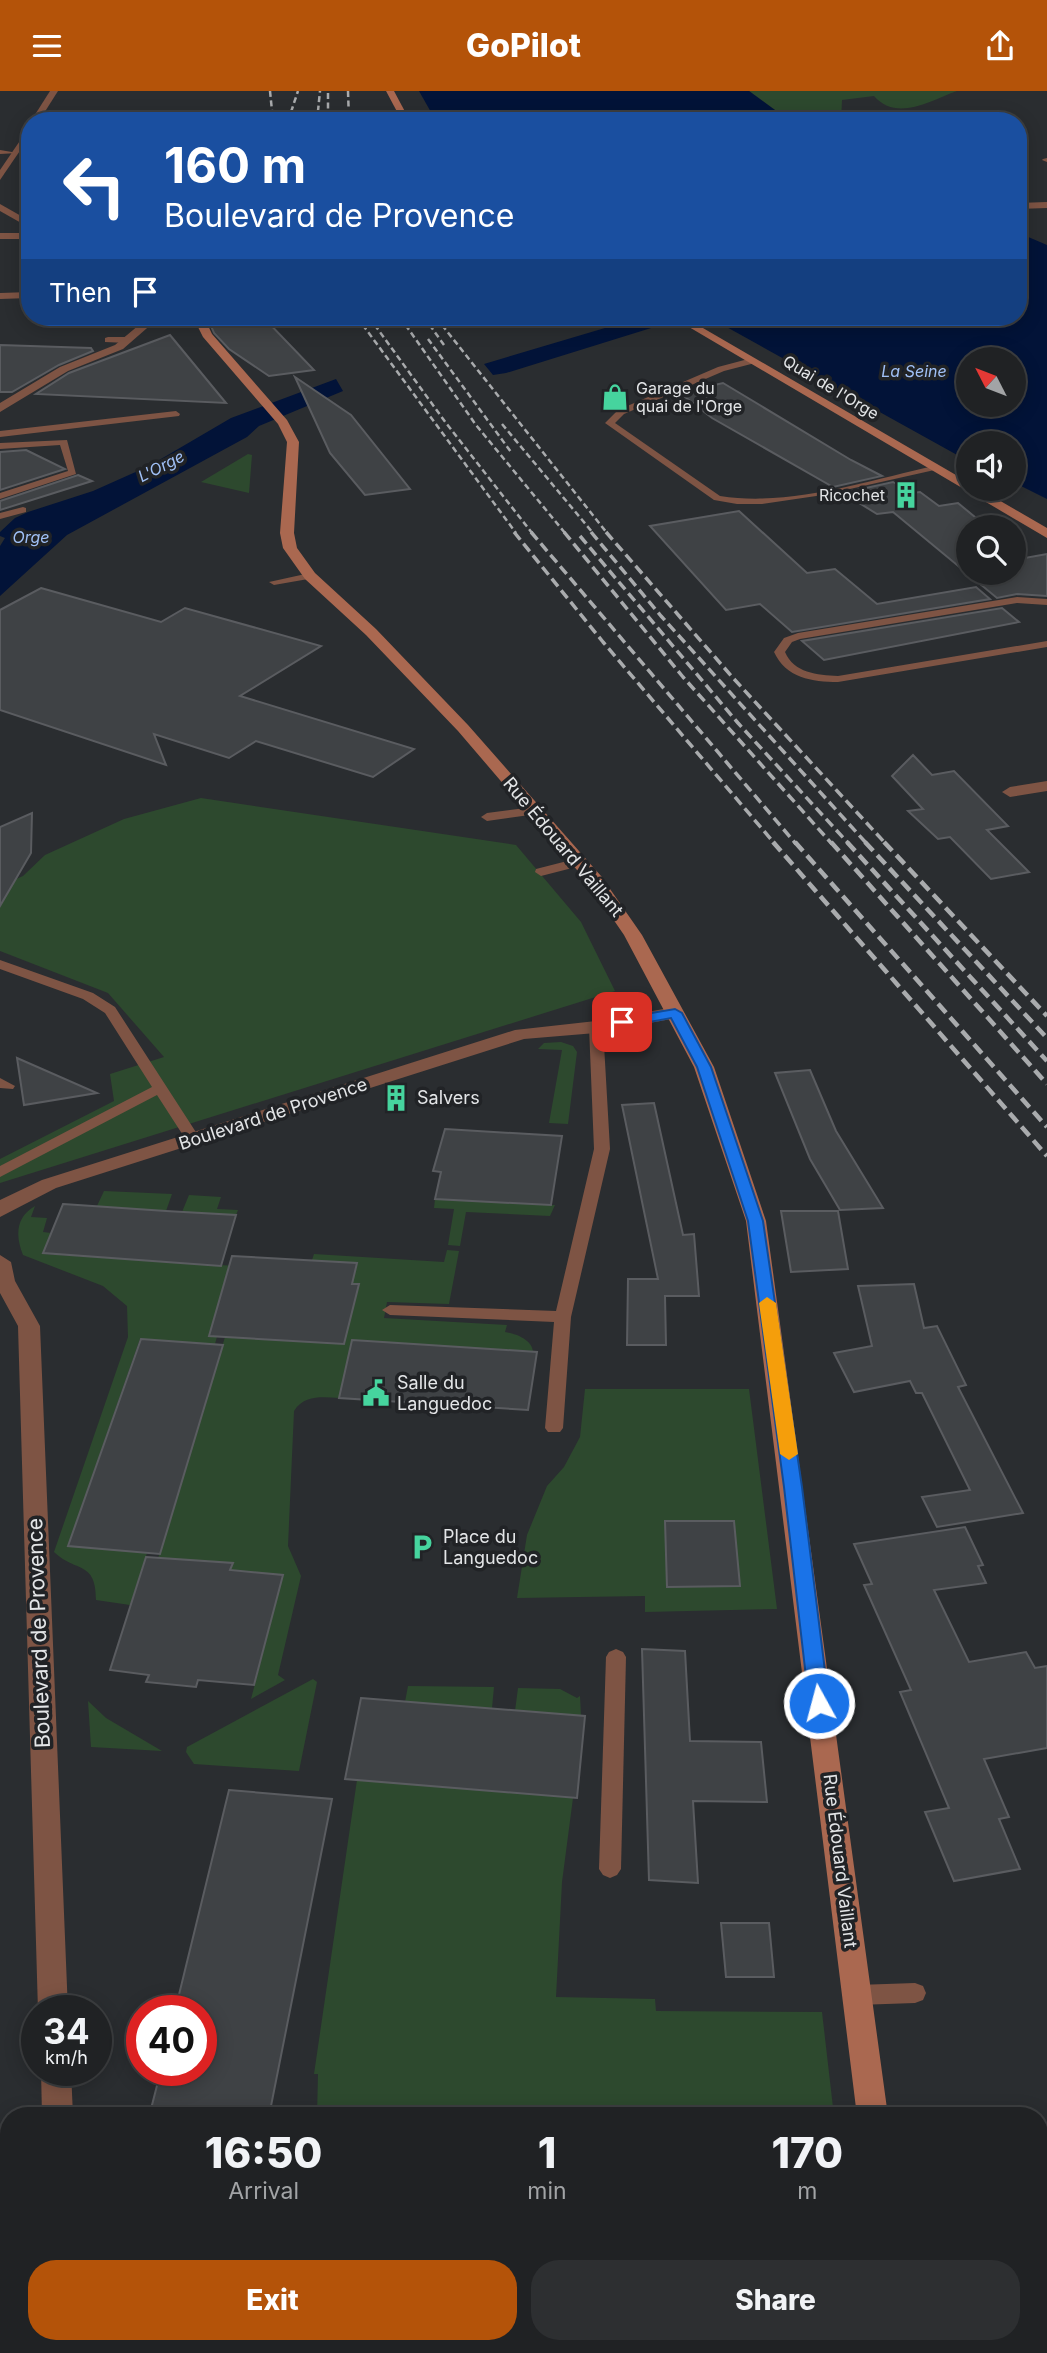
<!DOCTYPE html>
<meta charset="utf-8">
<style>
:root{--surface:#202224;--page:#2d2f31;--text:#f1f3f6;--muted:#a2a4a6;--line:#3d3f41;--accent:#b45309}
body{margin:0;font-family:Inter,sans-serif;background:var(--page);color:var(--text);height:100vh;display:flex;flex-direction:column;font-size:26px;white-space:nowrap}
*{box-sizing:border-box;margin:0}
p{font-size:23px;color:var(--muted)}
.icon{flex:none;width:38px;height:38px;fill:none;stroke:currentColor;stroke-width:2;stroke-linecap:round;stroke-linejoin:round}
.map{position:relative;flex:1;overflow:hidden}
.panel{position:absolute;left:0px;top:2016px;width:1048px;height:247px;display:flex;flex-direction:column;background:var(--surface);border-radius:28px 28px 0 0;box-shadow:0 4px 18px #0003,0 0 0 2px var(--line)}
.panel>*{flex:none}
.banner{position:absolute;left:21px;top:21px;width:1006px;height:214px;border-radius:28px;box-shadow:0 4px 18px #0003,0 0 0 2px var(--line);background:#1a4fa0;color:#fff;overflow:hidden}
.needle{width:46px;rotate:312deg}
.controls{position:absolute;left:956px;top:256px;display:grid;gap:14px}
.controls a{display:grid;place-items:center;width:70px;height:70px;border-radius:50%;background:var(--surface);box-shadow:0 4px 18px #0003,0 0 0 2px var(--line);font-size:35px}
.speed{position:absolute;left:21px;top:1904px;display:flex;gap:14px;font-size:35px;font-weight:700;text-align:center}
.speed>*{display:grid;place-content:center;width:91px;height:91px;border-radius:50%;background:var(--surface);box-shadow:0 4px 18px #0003,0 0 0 2px var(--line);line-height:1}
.speed small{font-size:18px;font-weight:400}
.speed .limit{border:10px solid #d22;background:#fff;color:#111}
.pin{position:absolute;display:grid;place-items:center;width:60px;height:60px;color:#fff;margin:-30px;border-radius:14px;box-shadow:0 4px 10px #0006}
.me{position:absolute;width:77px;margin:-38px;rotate:353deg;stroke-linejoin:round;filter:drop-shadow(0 0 5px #0008)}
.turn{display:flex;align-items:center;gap:24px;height:147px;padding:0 28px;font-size:32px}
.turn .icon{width:91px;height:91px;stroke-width:2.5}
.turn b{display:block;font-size:49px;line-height:60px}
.then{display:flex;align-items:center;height:66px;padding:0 28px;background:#0003;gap:14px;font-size:26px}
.eta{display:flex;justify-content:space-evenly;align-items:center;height:119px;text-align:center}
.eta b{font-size:42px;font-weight:800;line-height:49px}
.primary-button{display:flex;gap:14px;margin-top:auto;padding:14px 28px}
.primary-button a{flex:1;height:80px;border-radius:28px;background:var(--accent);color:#fff;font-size:28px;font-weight:800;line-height:80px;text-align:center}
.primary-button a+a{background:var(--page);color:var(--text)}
header{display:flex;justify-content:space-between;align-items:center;height:91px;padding:0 28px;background:var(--accent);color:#fff;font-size:32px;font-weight:800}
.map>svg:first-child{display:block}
.green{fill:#2d492e}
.water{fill:#021338;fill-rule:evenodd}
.building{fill:#3f4245;stroke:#5a5c60;stroke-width:2}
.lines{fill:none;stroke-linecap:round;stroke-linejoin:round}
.lane{fill:#7e5444;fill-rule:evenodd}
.street{fill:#7e5444;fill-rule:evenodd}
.secondary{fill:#aa6850;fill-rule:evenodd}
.rail-far2{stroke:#a9abad;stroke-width:2.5;stroke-dasharray:6 3.5;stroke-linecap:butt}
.rail-far1{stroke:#a9abad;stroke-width:3.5;stroke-dasharray:10 5;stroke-linecap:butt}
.rail{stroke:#a9abad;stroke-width:4.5;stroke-dasharray:12 6;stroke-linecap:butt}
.route{fill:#1a73e8;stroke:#114b97;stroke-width:2}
.slow{fill:#f59e0b}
.labels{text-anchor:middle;stroke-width:7;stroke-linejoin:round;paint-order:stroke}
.far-water-label{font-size:16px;font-style:italic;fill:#a0c0f6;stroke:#212326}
.far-street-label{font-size:16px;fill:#e3e5e7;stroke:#212326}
.far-poi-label{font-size:16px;fill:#e3e5e7;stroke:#212326;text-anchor:start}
.street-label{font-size:18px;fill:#e3e5e7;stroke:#212326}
.poi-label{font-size:18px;fill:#e3e5e7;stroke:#212326;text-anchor:start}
.near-street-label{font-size:21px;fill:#e3e5e7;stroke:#212326}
</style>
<header><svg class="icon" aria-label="menu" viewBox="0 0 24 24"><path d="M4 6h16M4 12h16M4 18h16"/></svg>GoPilot<svg class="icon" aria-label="share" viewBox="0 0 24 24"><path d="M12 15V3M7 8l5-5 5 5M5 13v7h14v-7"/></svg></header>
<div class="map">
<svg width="1047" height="2262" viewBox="0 0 1047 2262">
<rect width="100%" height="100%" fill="#2a2d30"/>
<g class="green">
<path d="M749,0H957C929,10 897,31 874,5L842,9L841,30H790Z"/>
<path d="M248,363L252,364L249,402L201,391Z"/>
<path d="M201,707L516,754L581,831L615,900L0,1092V1068L114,1010L110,983L164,966L108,902L0,860V795L23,785L45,764L124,728Z"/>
<path d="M561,951L573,955L577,961L568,1033L549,1032L562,959L538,958L544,952Z"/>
<path d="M104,1100L172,1103L166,1120L97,1115Z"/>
<path d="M189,1104L221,1106L217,1118L238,1119L236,1124L182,1121Z"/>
<path d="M435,1108L551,1114H555L550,1125L466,1121L460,1155L448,1154L454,1118L434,1117Z"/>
<path d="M35,1115L31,1126L47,1127L43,1141L51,1142L43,1163L236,1175L228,1203H221L213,1230L221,1231L215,1253L140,1248L68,1454L147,1462L130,1514L96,1509C96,1469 76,1482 54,1461L128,1246L127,1215L103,1195L23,1164C15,1144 16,1126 35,1115Z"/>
<path d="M447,1159L459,1160L449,1213L387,1211L384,1227L507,1234L505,1241C516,1243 531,1248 533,1260L352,1253L339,1307C322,1306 304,1304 294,1320L288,1455L301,1485L278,1584L285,1589L251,1608L283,1484L230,1479L232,1472L187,1469L184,1476L156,1474L225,1246L352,1222L359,1194L352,1193L356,1172L312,1169L314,1163L444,1171Z"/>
<path d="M585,1298H749L777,1518L645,1521V1505L517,1507L527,1444L547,1395L564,1376L580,1346Z"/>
<path d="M313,1588L317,1591L299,1680L194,1673L186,1661L187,1656Z"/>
<path d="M408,1595L494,1596L492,1617L405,1611Z"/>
<path d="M518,1597L560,1598L577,1607L580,1605L581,1625L515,1620Z"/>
<path d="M88,1610L106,1627L162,1660L91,1656Z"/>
<path d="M357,1689L573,1707L562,1791L556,1906L655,1908L656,1920L822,1921L834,2025H317L318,1983H314Z"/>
<path d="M159,2254H239L237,2262H159Z"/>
</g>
<g class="water">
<path d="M419,0H749L790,30H436Z"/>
<path d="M1019,142L1047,154V408L1013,391V352H968V370L714,229L664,233L506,282L493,284L484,273L642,226H1018ZM968,268H1013V313H968Z"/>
<path d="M336,288L343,300L259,335L247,346L67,444L0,505V455L5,447L0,445V441L15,427L28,421L93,400L149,375L231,327Z"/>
</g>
<g class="building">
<path d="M207,226H263L314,279L269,285L229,258L214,242Z"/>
<path d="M170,244L226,312L36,303L69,282Z"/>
<path d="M0,254L91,257L93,260L59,274L12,301H0Z"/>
<path d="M295,286L351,324L410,398L365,404L330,362Z"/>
<path d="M723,292L851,369L882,385L833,396L712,327L680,302Z"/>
<path d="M26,359L65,378L0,399V361Z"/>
<path d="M78,384L92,390L0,419V410Z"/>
<path d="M893,391L912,402L920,401L939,415L958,412L987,436H968V481H1013V457L1025,467L1047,463V505L1017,503L997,507L893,421L877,423L843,402Z"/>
<path d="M739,420L807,482L835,478L877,513L976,496L990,508L792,541L760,513L726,519L650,435Z"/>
<path d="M41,497L161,531L185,517L321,555L240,605L414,658L373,686L256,650L229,667L154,643L166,674L0,619V519Z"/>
<path d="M1002,517L1019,531L824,569L802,550Z"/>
<path d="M913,664L932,684L954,680L1008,735L987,739L1029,781L991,788L950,746L938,748L908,720L923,718L892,685Z"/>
<path d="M32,722L31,762L0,815V736Z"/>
<path d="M17,967L97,1002L24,1014Z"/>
<path d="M810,979L836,1040L883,1117L840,1119L810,1068L775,982Z"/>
<path d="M654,1012L683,1144L694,1143L699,1205H665L666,1254H627L628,1188H658L622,1014Z"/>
<path d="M445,1038L562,1045L551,1114L435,1108L441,1081L433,1080Z"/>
<path d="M63,1113L166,1120L236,1124L221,1175L43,1162Z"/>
<path d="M781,1120H838L848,1178L791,1181Z"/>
<path d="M232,1165L357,1172L352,1193H359L344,1253L209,1245Z"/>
<path d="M914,1193L924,1237L937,1235L966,1294L958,1296L1023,1422L937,1436L922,1406L970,1399L922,1302H916L910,1290L854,1301L834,1262L872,1255L858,1195Z"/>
<path d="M141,1248L223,1254L160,1463L68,1455Z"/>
<path d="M352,1249L537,1261L528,1319L339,1307Z"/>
<path d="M665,1430H734L740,1495L667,1496Z"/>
<path d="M965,1436L983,1474L978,1475L986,1492L934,1499L969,1571L1026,1561L1035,1577L1047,1575V1657L984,1668L1009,1726L999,1728L1020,1778L954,1790L925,1721L949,1717L900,1601L911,1599L864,1494L872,1493L854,1453Z"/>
<path d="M146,1466L233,1472L230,1479L283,1484L254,1594L198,1589L196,1596L146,1591L149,1584L110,1579Z"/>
<path d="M642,1558L685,1560L690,1650L761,1651L767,1711L693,1710L698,1792L649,1789Z"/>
<path d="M361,1607L585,1625L577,1707L345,1688Z"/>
<path d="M229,1699L332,1708L269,2025H218L151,2018L161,1979H201V1920H175Z"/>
<path d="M721,1832H769L774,1886H726Z"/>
</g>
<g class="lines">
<g class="lane">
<path d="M0,59L18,62L0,63Z"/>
<path d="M1047,67V71L1042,69L1043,68Z"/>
<path d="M500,226H513L497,231L493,229Z"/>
<path d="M108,246H128L132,249L128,252L105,251V247Z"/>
<path d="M752,267L755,268V272L724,280L624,323L615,332L720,405C790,416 866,390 934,375L939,378L823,404L762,413H737L714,409L605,332L618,319L718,276Z"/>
<path d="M176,320L180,323L179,325L0,346V340Z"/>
<path d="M67,349L76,383L0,408V402L68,380L60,354L0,358V352Z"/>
<path d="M23,416L26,417V421L0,428V422Z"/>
<path d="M310,482L314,483V487L274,494L269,491Z"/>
<path d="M1017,506L1047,508V514L1017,512L800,548L792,551L785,561C794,582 817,584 838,585L1047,550V556L838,591C812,591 786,587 774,561L784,547L798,542Z"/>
<path d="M533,716L537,717V723L487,730L481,726L487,722Z"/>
<path d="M579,767L584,768V774L541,785L535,781L536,778Z"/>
<path d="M0,869L93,902L115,916L201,1049L198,1052H188L157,1004L0,1086V1075L152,996L105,922L83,908L0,878Z"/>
<path d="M596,932L603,936L610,1058L571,1226L563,1337L560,1341H548L545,1337L554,1231L390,1224L382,1219L390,1214L556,1220L594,1058L589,936Z"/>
<path d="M0,987L15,995L13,998L0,997Z"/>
<path d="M616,1558L623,1561L626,1566L621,1778L617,1784L610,1787L603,1784L599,1778L606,1566L609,1561Z"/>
<path d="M915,1892L923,1895L926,1902L923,1909L915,1912L857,1914L849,1911L846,1904L849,1897L857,1894Z"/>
<path d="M891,2254H978L981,2260L980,2262H889Z"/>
</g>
<g class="street">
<path d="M50,0H58L39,30H31Z"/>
<path d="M30,35V45L0,89V79Z"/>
<path d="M1047,111V117L1018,118V112Z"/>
<path d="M0,113L30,130V137L0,120Z"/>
<rect x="0" y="142" width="30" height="6"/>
<path d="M30,201V207L0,208V202Z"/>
<path d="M145,229L154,231L123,258L68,280L0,321V312L60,276L115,254Z"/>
<path d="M1047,690V700L1010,706L1002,701L1010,696Z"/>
<path d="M675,916L684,922L682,926L596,942L524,948L56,1097L0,1126V1109L42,1089L515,939L596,930Z"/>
<path d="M0,1164L11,1171L15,1190L40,1235L68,1920H38L18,1235L0,1202Z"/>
<path d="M41,1979H71L73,2025H42Z"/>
<rect x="51" y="2254" width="34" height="8"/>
</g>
<g class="secondary">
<path d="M386,0H394L410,30H402Z"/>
<path d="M134,226L169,230L204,226L212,243L287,329L299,351L294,442L297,457L315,482L376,538L468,634L601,785L642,844L714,976L766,1130L888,2025H857L746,1130L694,976L624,844L589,793L458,640L366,544L305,488L283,457L280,442L287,351L278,333L203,246L196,232C177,237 149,241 134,226Z"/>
<path d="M672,226H684L968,391V397H978L1047,437V447Z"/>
<path d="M883,2254H917L918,2262H884Z"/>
</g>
<g class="rail-far2">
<path d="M270,0L273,30"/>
<path d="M348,0L349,30"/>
<path d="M328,2V30"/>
<path d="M288,30L298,0"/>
<path d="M317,30L320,0"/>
<path d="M357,226L516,442"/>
<path d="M369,226L446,332L532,442"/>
<path d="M400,226L476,334L565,442"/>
<path d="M424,226L444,254"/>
<path d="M442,234L607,442"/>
<path d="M428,248L511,361"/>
<path d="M502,333L593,442"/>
</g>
<g class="rail-far1">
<path d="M514,441L603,551L775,753"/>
<path d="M531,441L796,753"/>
<path d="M564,441L683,586L832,753"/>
<path d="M591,441L661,525L867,753"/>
<path d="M606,441L734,588L886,753"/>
<path d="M580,445L738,632L849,753"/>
</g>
<g class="rail">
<path d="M773,751L1047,1065"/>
<path d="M795,751L1047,1036"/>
<path d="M831,751L1047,993"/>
<path d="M847,751L1047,970"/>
<path d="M865,751L1047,947"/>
<path d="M884,751L1047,925"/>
</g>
</g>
<path class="route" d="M675,918L682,922L711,976L763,1130L802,1396L829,1612L826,1618H812L809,1612L784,1396L748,1130L697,976L671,927L622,936L615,931L622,927Z"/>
<path class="slow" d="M767,1206L776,1212L798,1363L789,1369L780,1363L759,1212Z"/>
<defs>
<symbol id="shop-bare" viewBox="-9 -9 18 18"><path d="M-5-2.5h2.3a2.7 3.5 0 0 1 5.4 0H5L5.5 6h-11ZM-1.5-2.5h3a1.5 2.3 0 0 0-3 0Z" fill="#46d49e" stroke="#212326" stroke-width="2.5" paint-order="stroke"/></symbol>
<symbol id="building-bare" viewBox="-9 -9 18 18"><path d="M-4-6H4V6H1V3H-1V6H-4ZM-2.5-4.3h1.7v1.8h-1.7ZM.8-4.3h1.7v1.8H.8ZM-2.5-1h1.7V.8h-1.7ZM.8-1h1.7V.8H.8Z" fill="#46d49e" stroke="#212326" stroke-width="2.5" paint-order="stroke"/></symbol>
<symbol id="civic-bare" viewBox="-9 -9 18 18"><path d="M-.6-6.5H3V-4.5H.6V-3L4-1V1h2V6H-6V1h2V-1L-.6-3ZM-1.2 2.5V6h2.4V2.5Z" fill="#46d49e" stroke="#212326" stroke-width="2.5" paint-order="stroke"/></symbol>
<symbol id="parking-bare" viewBox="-9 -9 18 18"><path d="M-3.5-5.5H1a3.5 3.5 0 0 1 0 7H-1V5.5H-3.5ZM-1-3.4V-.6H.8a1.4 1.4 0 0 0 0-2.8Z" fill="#46d49e" stroke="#212326" stroke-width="2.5" paint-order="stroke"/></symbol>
</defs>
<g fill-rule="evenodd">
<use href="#shop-bare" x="596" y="287" width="38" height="38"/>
<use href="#building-bare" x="887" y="385" width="38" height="38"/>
<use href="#building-bare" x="377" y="988" width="38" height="38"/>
<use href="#civic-bare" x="357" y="1283" width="38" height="38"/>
<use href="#parking-bare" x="403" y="1437" width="38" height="38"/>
</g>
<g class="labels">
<g class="far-water-label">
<text x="914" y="286">La Seine</text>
<text transform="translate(161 375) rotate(-27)" y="6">L'Orge</text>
<text x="31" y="452">Orge</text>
</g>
<g class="far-street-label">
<text transform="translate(831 296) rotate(31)" y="6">Quai de l'Orge</text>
</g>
<g class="far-poi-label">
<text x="636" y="303">Garage du<tspan x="636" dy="18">quai de l'Orge</tspan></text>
<text x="885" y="410" text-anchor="end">Ricochet</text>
</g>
<g class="street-label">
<text transform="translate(563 756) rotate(50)" y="6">Rue Édouard Vaillant</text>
<text transform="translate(273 1023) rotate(-18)" y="6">Boulevard de Provence</text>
<text transform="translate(840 1770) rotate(83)" y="6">Rue Édouard Vaillant</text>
</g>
<g class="poi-label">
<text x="417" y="1013">Salvers</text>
<text x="397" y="1298">Salle du<tspan x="397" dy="21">Languedoc</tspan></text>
<text x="443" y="1452">Place du<tspan x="443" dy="21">Languedoc</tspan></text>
</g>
<g class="near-street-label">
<text transform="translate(39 1542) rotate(-92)" y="7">Boulevard de Provence</text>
</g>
</g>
</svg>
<div class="controls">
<a><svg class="needle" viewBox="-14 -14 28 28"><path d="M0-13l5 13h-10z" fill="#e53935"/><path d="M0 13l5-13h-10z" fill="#a2a4a6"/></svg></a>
<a><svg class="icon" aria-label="sound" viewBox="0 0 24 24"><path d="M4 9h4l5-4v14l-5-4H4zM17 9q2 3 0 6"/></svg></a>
<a><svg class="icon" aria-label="search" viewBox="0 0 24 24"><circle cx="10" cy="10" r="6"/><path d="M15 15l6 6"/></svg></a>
</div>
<div class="speed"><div>34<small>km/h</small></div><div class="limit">40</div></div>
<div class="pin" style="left:622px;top:931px;background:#d93025"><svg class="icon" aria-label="arrive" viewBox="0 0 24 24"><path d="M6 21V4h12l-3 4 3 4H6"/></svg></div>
<svg class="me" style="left:819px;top:1612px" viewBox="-20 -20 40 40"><circle r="17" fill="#1a73e8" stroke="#fff" stroke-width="3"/><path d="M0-11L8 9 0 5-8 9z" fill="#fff"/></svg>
<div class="banner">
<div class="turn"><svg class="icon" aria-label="left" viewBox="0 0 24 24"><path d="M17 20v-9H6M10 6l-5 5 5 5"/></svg><div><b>160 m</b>Boulevard de Provence</div></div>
<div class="then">Then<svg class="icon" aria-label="arrive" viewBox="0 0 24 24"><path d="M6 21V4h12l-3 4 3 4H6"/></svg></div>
</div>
<section class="panel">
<div class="eta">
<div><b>16:50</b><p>Arrival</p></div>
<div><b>1</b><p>min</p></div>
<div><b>170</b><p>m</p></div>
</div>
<div class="primary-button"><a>Exit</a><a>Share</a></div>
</section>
</div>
